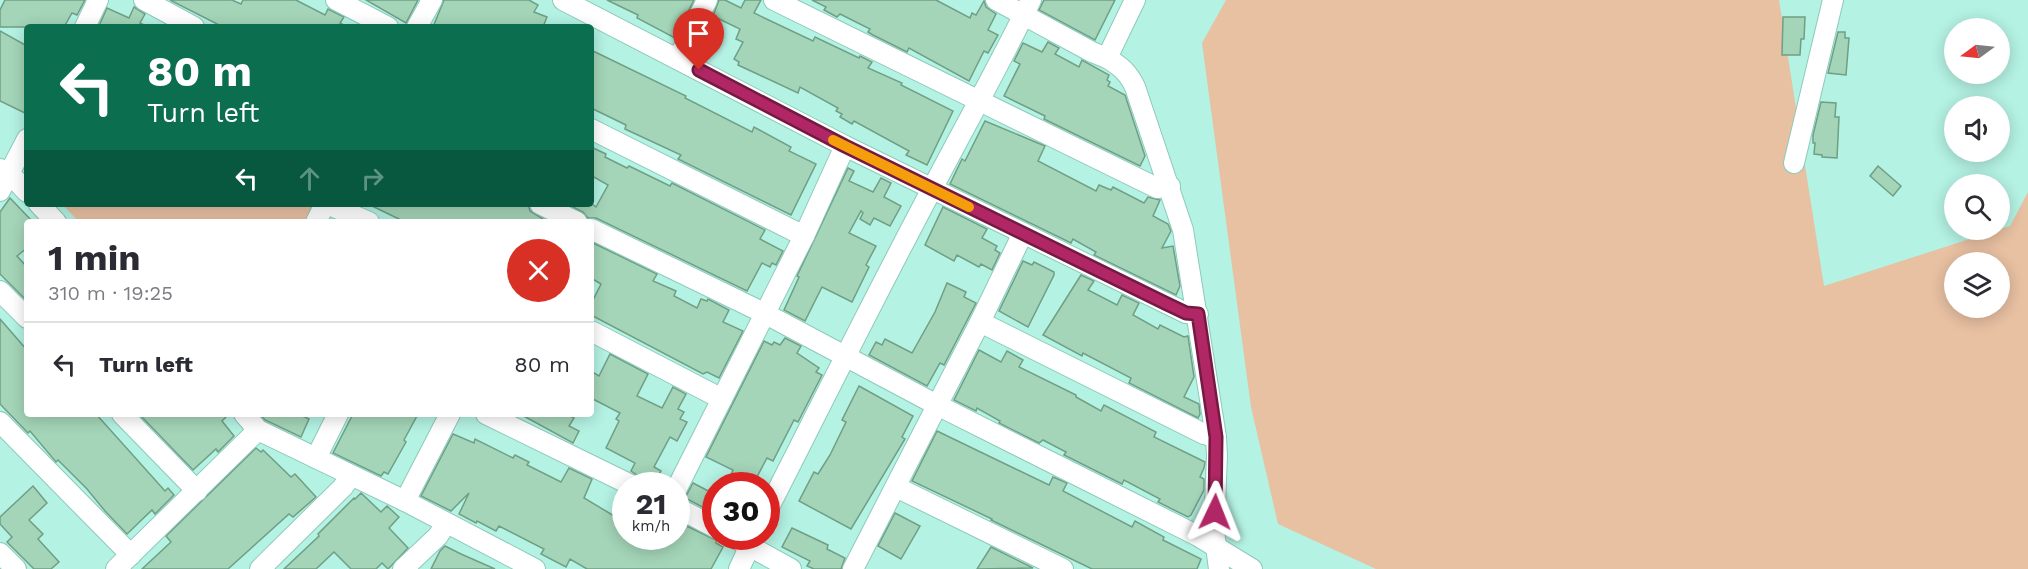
<!DOCTYPE html>
<meta charset="utf-8">
<style>
:root{--surface:#fff;--page:#f7f7f7;--text:#2b2b33;--muted:#7c7c81;--line:#e1e1e2}
body{margin:0;font-family:"Work Sans",sans-serif;background:var(--page);color:var(--text);height:100vh;display:flex;flex-direction:column;font-size:22px;white-space:nowrap}
*{box-sizing:border-box;margin:0}
p{font-size:20px;color:var(--muted)}
.icon{flex:none;width:33px;height:33px;fill:none;stroke:currentColor;stroke-width:2;stroke-linecap:round;stroke-linejoin:round}
.map{position:relative;flex:1;overflow:hidden}
.panel{position:absolute;left:24px;top:219px;width:570px;height:198px;display:flex;flex-direction:column;background:var(--surface);border-radius:6px;box-shadow:0 3px 15px #0003}
.panel>*{flex:none}
.guide{position:absolute;left:24px;top:24px;width:570px;height:183px;border-radius:6px;box-shadow:0 3px 15px #0003;background:#0b6e4f;color:#fff;overflow:hidden}
.needle{width:39px;rotate:255deg}
.buttons{position:absolute;left:1944px;top:18px;display:grid;gap:12px}
.buttons a{display:grid;place-items:center;width:66px;height:66px;border-radius:50%;background:var(--surface);box-shadow:0 3px 15px #0003;font-size:30px}
.speed{position:absolute;left:612px;top:472px;display:flex;gap:12px;font-size:30px;font-weight:700;text-align:center}
.speed>*{display:grid;place-content:center;width:78px;height:78px;border-radius:50%;background:var(--surface);box-shadow:0 3px 15px #0003;line-height:1}
.speed small{font-size:15px;font-weight:400}
.speed .limit{border:9px solid #d22;background:#fff;color:#111}
.pin{position:absolute;display:grid;place-items:center;width:51px;height:51px;color:#fff;margin:-62px -26px;border-radius:50% 50% 50% 0;rotate:-45deg;box-shadow:0 0 6px #0007}
.pin .icon{rotate:45deg}
.me{position:absolute;width:66px;margin:-33px;rotate:2deg;stroke-linejoin:round;filter:drop-shadow(0 0 4px #0008)}
.turn{display:flex;align-items:center;gap:21px;height:126px;padding:0 24px;font-size:27px}
.turn .icon{width:78px;height:78px;stroke-width:2.5}
.turn b{display:block;font-size:42px;line-height:51px}
.lanes{display:flex;align-items:center;height:57px;padding:0 24px;background:#0003;justify-content:center;gap:30px;direction:ltr}
.lanes .off{opacity:.35}
.round{display:grid;place-items:center;flex:none;width:63px;height:63px;border-radius:32px;background:var(--page)}
.head{display:flex;align-items:center;justify-content:space-between;height:102px;padding:0 24px}
h1{font-size:36px;font-weight:700;line-height:45px}
ul{padding:0;list-style:none}
li{display:flex;align-items:center;gap:18px;height:84px;padding:0 24px;border-top:2px solid var(--line)}
li div{flex:1}
li b{display:block;font-size:22px}
li em{font-style:normal}
.map>svg:first-child{display:block}
.green{fill:#e8c0a2;fill-rule:evenodd}
.building{fill:#a4d5b8;stroke:#6f9f84;stroke-width:1.5}
.lines{fill:none;stroke-linecap:round;stroke-linejoin:round}
.minor-casing{stroke:#8dcabc;stroke-width:22}
.minor{stroke:#fff;stroke-width:20}
.route-casing{stroke:#731942;stroke-width:15}
.route{stroke:#b12765;stroke-width:10}
.slow{stroke:#f59e0b;stroke-width:10}
</style>
<div class="map">
<svg width="2028" height="569" viewBox="0 0 2028 569">
<rect width="100%" height="100%" fill="#b4f2e3"/>
<g class="green">
<path d="M1226,0H1779L1824,286L2010,226L2028,192V569H1376L1278,524L1251,407L1202,43ZM1954,262H2000V308H1954Z"/>
<path d="M62,204H305L314,208L306,222H79Z"/>
</g>
<g class="building">
<path d="M5,0H85L77,15L72,13L64,27H0V10Z"/>
<path d="M170,0H232L241,4L243,0H296L325,15L328,9L344,17L340,23L347,27H223Z"/>
<path d="M366,0H418L406,23Z"/>
<path d="M444,0H529L538,5L534,12L547,17L543,27H433Z"/>
<path d="M607,0H694L675,38L637,18L638,15Z"/>
<path d="M719,0H725L741,8L745,0H761L754,13L813,41L815,37L859,58L860,56L872,62L868,68L902,83L901,85L953,111L927,165L906,155L909,151L854,121L852,124L840,117L842,114L836,111L838,108L800,87L798,93L738,65L739,62L734,59L743,42L736,39L740,29L713,16Z"/>
<path d="M812,0H936L970,18L972,13L976,15L984,1L986,7L996,14L988,30L998,35L988,53L984,51L969,81L909,48L907,52L873,35L868,32L870,29L840,14L837,17L824,10L826,7Z"/>
<path d="M1044,0H1115L1095,40L1039,10Z"/>
<path d="M134,7L145,14L140,23L148,27L99,26L107,8L129,18Z"/>
<path d="M1783,17H1805L1804,39H1801L1800,55H1782Z"/>
<path d="M0,31L27,46V114L0,101Z"/>
<path d="M1838,32H1845V38H1849L1846,75L1828,73Z"/>
<path d="M1048,42L1059,48L1055,54L1079,67L1082,60L1109,75L1107,80L1110,82L1108,86L1125,95L1145,156L1140,166L1044,119L1045,116L1004,96L1020,64L1014,61L1023,43L1042,52Z"/>
<path d="M591,50L686,96L685,98L752,132L754,127L791,147L789,151L816,164L791,215L678,159L681,155L625,129L626,125L591,108Z"/>
<path d="M1821,102L1836,103L1835,117H1839L1837,158L1822,157V155L1814,154L1815,143H1813V135Z"/>
<path d="M985,121L1045,146L1038,161L1096,191L1099,185L1111,190L1113,187L1144,203L1148,197L1160,200L1153,216L1168,224L1171,231L1162,248L1173,246L1180,286L1176,295L1094,255L1096,252L1073,239L1071,243L950,184L962,159L965,161Z"/>
<path d="M591,147L606,154L605,157L627,168L629,166L670,186L672,183L765,230L760,239L783,251L776,265L772,263L770,267L762,263L747,291L596,218H588L583,212L567,204H592L596,207L608,185L594,177L591,182Z"/>
<path d="M1878,166L1901,186L1893,196L1870,176Z"/>
<path d="M848,168L854,171L849,181L873,192L881,178L891,183L884,197L901,206L890,226L874,218L870,225L860,219L863,213L861,211L849,233L876,246L866,265L869,267L852,302L822,287L805,321L784,310L799,277L797,276Z"/>
<path d="M10,198L32,221L27,222V248L17,256L27,267V301L0,274V212Z"/>
<path d="M368,204H528L530,211L543,219L541,222H405Z"/>
<path d="M943,207L987,229L982,238L997,246L995,250L1000,253L992,270L981,264L979,267L957,255L954,261L925,245Z"/>
<path d="M591,242L657,274L653,281L676,291L674,296L697,308L701,299L707,301L708,299L729,310L723,322L743,331L719,378L707,372L703,374L591,315V304L601,284L591,278Z"/>
<path d="M1023,261L1032,265L1034,262L1054,272V275L1028,327L999,311Z"/>
<path d="M1081,275L1094,281L1088,290L1117,305L1122,295L1139,303L1133,315L1158,329L1160,325L1184,337L1188,336L1194,377L1184,397L1199,404L1200,414L1198,418L1129,383L1131,378L1083,353L1082,356L1043,335Z"/>
<path d="M947,283L966,292L964,297L976,303L944,365L940,363L927,386L869,355L876,342L882,345L885,339L912,353L935,312Z"/>
<path d="M0,319L27,350V414H96L165,491L168,488L174,495L155,514L152,510L127,534L105,511L87,489L58,460L56,462L30,431L28,433L0,404Z"/>
<path d="M785,338L801,346L797,353L819,368L816,372L822,375L798,422L794,420L773,461L767,458L752,486H726L733,470L706,457L764,341L772,345L774,342L780,345Z"/>
<path d="M979,350L1001,362L1007,351L1023,360L1019,367L1076,395V397L1101,411L1104,405L1156,432L1154,437L1205,462L1204,468L1200,477L1204,479V490L1191,515L1188,517L1158,502L1160,499L1124,480L1122,484L1064,455L1066,452L1043,440L1039,443L999,423L1000,421L977,408L976,411L954,400Z"/>
<path d="M610,354L648,374L637,396L662,408L673,387L686,394L678,409L684,412L680,419L687,422L677,441L670,437L654,467L661,471L659,474L668,479L665,486L645,485L643,479L631,471L635,463L606,448L619,421L616,419L620,413L591,398V371L599,376Z"/>
<path d="M859,386L913,416L902,437L905,439L851,529L799,501L814,472L818,474L830,455L846,422L842,420Z"/>
<path d="M139,414H229L222,421L234,436L218,452L216,449L193,470Z"/>
<path d="M260,414H298L309,419L301,437L265,420Z"/>
<path d="M353,414H418L404,440L406,442L388,474L384,472L381,476L333,453Z"/>
<path d="M520,414H567L574,418L569,426L579,431L573,443Z"/>
<path d="M937,431L1049,485L1053,477L1067,483L1063,491L1132,527L1135,521L1164,537L1163,540L1201,559L1197,569H1092L991,520L992,519L912,481Z"/>
<path d="M453,434L474,443L475,439L513,458L515,455L529,462L527,465L561,482L569,468L592,479L584,498L621,520L619,523L626,526V537H676V521L716,540V543L723,547L711,569H587L570,559L566,567L541,554L544,549L499,526L496,531L477,521L476,523L459,514L469,493L451,511L421,496Z"/>
<path d="M256,448L261,452L263,450L291,477L295,474L316,497L293,517L289,514L228,569H142L171,542L166,536Z"/>
<path d="M693,483L716,495V514L685,498Z"/>
<path d="M33,486L47,503L29,520L43,534L38,539L59,562L51,569H34L7,542L12,537L0,524V517Z"/>
<path d="M361,493L381,512L387,506L399,517L389,528L408,548L391,566L388,569L382,563L376,569H351L334,552L316,569H284L319,536L318,534L354,498L355,499Z"/>
<path d="M895,513L920,526L901,559L878,546Z"/>
<path d="M792,528L828,545L827,549L845,558L841,569H814L807,566L810,561L782,547Z"/>
<path d="M445,546L461,554L495,569H431L440,551Z"/>
<path d="M991,547L1033,568L977,569Z"/>
</g>
<g class="lines">
<defs>
<g id="minor">
<path d="M144,0L194,27"/>
<path d="M336,0L388,27"/>
<path d="M563,0L845,146L1186,313L1198,314"/>
<path d="M774,0L1157,188L1170,186"/>
<path d="M996,0L1092,52L1107,58"/>
<path d="M1135,0L1107,58C1120,66 1128,72 1135,87L1183,230L1216,437L1217,456L1214,531L1219,569"/>
<path d="M85,27L98,0"/>
<path d="M417,27L432,0"/>
<path d="M678,59L707,0"/>
<path d="M591,129L804,236"/>
<path d="M1794,163L1833,0"/>
<path d="M0,169L9,173L27,192"/>
<path d="M0,191L27,139"/>
<path d="M39,204L56,222"/>
<path d="M327,204L369,222"/>
<path d="M540,204L577,222"/>
<path d="M316,222L325,204"/>
<path d="M591,229L764,313L937,405L1198,536L1252,569"/>
<path d="M0,291L27,318"/>
<path d="M980,322L1204,434L1216,437"/>
<path d="M591,331L722,399"/>
<path d="M122,414L197,491"/>
<path d="M244,414L258,430L405,501L535,569"/>
<path d="M486,414L633,486"/>
<path d="M0,422L131,555"/>
<path d="M316,458L338,414"/>
<path d="M896,487L1063,569"/>
<path d="M676,490L804,236L845,146"/>
<path d="M405,501L450,414"/>
<path d="M676,507L716,528"/>
<path d="M766,513C821,405 875,296 932,189C965,126 1000,64 1031,0"/>
<path d="M733,537L791,569"/>
<path d="M0,553L16,569"/>
<path d="M116,569L258,430"/>
<path d="M260,569L343,487L351,476"/>
<path d="M403,569L438,536L446,523"/>
<path d="M739,569L754,537"/>
<path d="M853,569L980,322L1023,233"/>
</g>
</defs>
<use href="#minor" class="minor-casing"/>
<use href="#minor" class="minor"/>
</g>
<g class="lines">
<defs>
<path id="route" d="M699,70L845,146L1165,303L1186,313L1198,314L1216,437L1215,512"/>
</defs>
<use href="#route" class="route-casing"/>
<use href="#route" class="route"/>
<path class="slow" d="M833,140L969,207"/>
</g>
</svg>
<div class="buttons">
<a><svg class="needle" viewBox="-14 -14 28 28"><path d="M0-13l5 13h-10z" fill="#e53935"/><path d="M0 13l5-13h-10z" fill="#7c7c81"/></svg></a>
<a><svg class="icon" aria-label="sound" viewBox="0 0 24 24"><path d="M4 9h4l5-4v14l-5-4H4zM17 9q2 3 0 6"/></svg></a>
<a><svg class="icon" aria-label="search" viewBox="0 0 24 24"><circle cx="10" cy="10" r="6"/><path d="M15 15l6 6"/></svg></a>
<a><svg class="icon" aria-label="layers" viewBox="0 0 24 24"><path d="M12 4l9 5-9 5-9-5zM3 14l9 5 9-5"/></svg></a>
</div>
<div class="speed"><div>21<small>km/h</small></div><div class="limit">30</div></div>
<div class="pin" style="left:699px;top:70px;background:#d93025"><svg class="icon" aria-label="arrive" viewBox="0 0 24 24"><path d="M6 21V4h12l-3 4 3 4H6"/></svg></div>
<svg class="me" style="left:1215px;top:512px" viewBox="-20 -20 40 40"><path d="M0-17L14 15 0 8-14 15z" fill="#b12765" stroke="#fff" stroke-width="4"/></svg>
<div class="guide">
<div class="turn"><svg class="icon" aria-label="left" viewBox="0 0 24 24"><path d="M17 20v-9H6M10 6l-5 5 5 5"/></svg><div><b>80 m</b>Turn left</div></div>
<div class="lanes"><svg class="icon" aria-label="left" viewBox="0 0 24 24"><path d="M17 20v-9H6M10 6l-5 5 5 5"/></svg><svg class="icon off" aria-label="ahead" viewBox="0 0 24 24"><path d="M12 20V5M6 11l6-6 6 6"/></svg><svg class="icon off" aria-label="right" viewBox="0 0 24 24"><path d="M7 20v-9h11M14 6l5 5-5 5"/></svg></div>
</div>
<section class="panel">
<div class="head"><div><h1>1 min</h1><p>310 m · 19:25</p></div><a class="round" style="background:#d93025;color:#fff"><svg class="icon" aria-label="close" viewBox="0 0 24 24"><path d="M6 6l12 12M18 6L6 18"/></svg></a></div>
<ul>
<li><svg class="icon" aria-label="left" viewBox="0 0 24 24"><path d="M17 20v-9H6M10 6l-5 5 5 5"/></svg><div><b>Turn left</b></div><em>80 m</em></li>
</ul>
</section>
</div>
